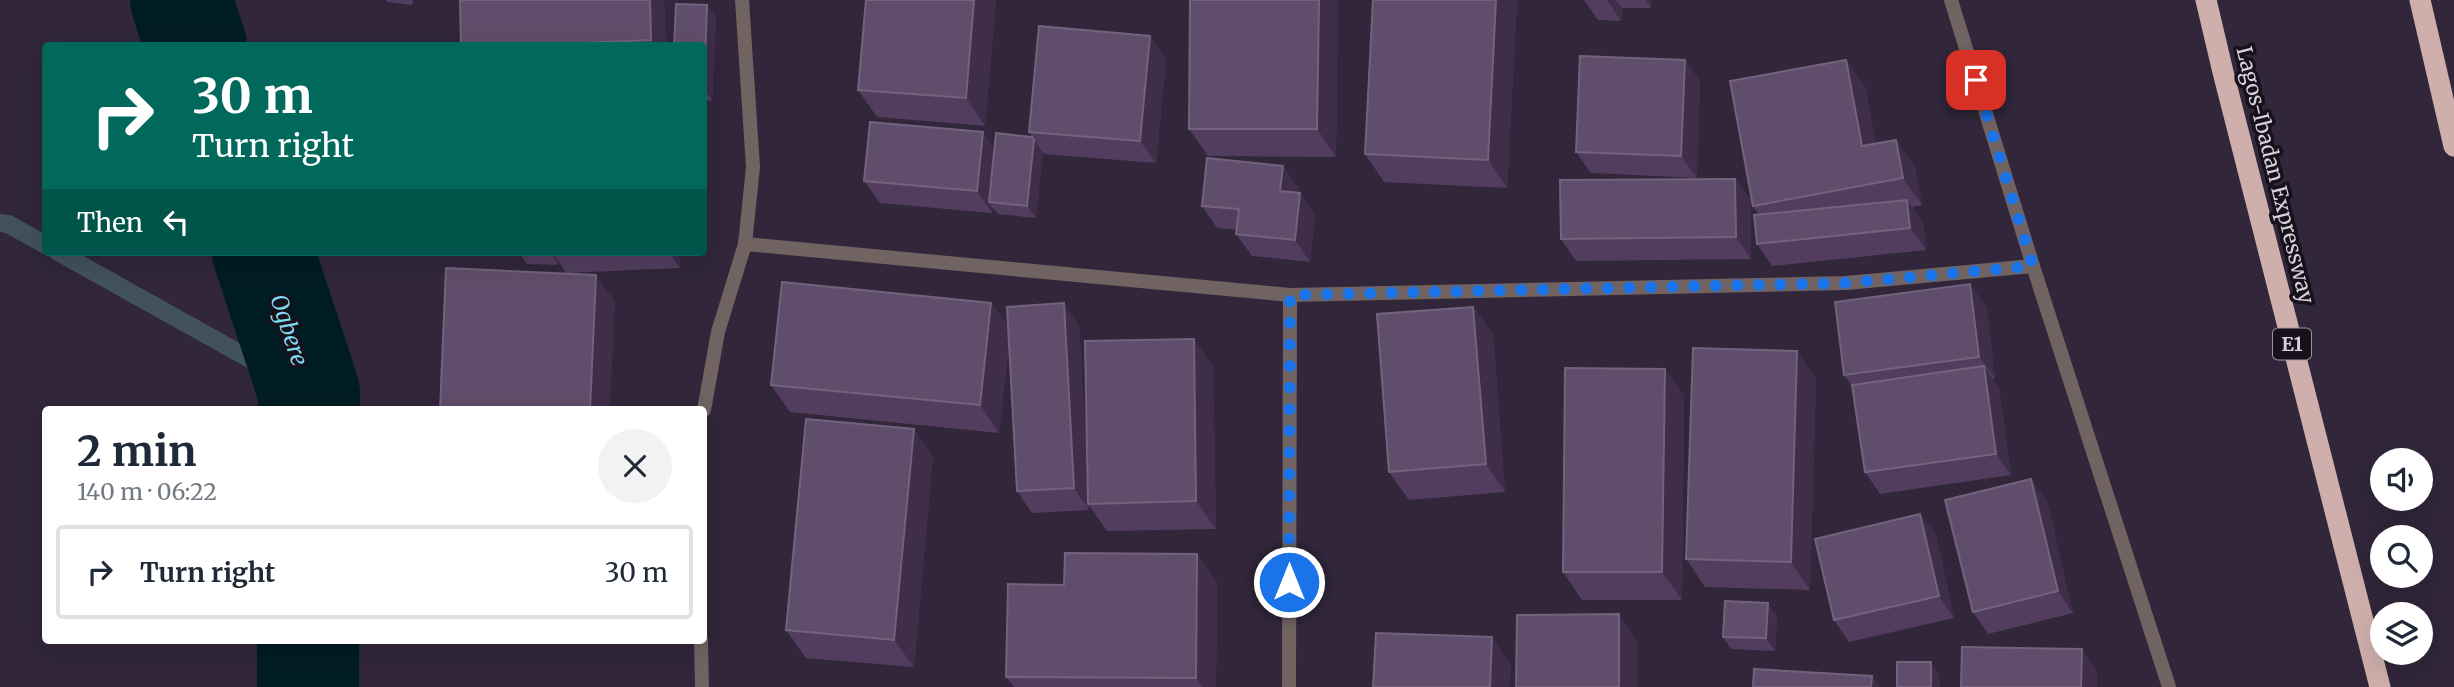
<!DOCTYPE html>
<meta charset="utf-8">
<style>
:root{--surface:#fff;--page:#f2f2f3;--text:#1f2937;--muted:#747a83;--line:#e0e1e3}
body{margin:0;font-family:Merriweather,serif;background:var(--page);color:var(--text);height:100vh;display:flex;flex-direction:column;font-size:26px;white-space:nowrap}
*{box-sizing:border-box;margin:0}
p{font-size:23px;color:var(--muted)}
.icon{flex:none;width:38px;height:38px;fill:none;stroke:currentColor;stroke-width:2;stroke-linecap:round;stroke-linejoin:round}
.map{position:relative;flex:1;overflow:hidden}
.details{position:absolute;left:42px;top:406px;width:665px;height:238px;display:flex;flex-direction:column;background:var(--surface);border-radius:7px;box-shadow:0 7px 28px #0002}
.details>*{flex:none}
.guide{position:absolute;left:42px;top:42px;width:665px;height:214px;border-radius:7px;box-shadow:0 7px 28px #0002;background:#00695c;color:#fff;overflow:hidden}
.tools{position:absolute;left:2370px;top:448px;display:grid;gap:14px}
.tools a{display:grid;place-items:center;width:63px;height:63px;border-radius:50%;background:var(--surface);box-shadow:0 7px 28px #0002;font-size:35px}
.pin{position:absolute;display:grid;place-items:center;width:60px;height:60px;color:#fff;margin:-30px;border-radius:14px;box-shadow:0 4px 10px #0006}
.me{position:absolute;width:77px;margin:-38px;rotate:0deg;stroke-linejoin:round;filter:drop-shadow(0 0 5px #0008)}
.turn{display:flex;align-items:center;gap:24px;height:147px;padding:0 35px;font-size:32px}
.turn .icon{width:91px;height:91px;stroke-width:2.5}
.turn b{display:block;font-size:49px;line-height:60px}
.then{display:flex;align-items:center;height:66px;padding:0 35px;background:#0003;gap:14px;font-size:26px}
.round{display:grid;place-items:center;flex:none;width:74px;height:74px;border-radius:37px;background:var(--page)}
.overview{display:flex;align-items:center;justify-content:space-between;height:119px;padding:0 35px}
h1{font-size:42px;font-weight:700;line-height:52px}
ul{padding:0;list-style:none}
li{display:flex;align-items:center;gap:21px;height:94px;margin:0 14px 10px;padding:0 21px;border:4px solid var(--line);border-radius:7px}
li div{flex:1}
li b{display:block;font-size:26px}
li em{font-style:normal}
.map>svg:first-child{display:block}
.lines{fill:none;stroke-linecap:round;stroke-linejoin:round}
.stream{stroke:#41525c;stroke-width:18}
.river{stroke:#001c24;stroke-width:102}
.street{stroke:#706361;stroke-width:14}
.highway{stroke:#cfafab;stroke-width:21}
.wall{fill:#523d5e}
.shaded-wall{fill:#3f2d4a}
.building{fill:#604d6b;stroke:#73627d;stroke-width:2}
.route{stroke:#1a73e8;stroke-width:12;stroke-dasharray:0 21.6}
.labels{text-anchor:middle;stroke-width:7;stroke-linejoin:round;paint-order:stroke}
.shield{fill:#16111a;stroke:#9e97a3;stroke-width:2}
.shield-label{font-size:19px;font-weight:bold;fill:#d8d1de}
.street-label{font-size:21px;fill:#d8d1de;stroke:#16111a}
.water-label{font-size:23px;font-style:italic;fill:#7ed8f1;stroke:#16111a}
</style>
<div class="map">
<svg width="2454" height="687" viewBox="0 0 2454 687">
<rect width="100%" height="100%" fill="#31263a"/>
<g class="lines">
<g class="stream">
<path d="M0,223L8,224L46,245"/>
<path d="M58,252L309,392"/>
</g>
<g class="river">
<path d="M181,0L196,46"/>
<path d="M263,252L309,392V410"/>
<path d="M308,687V640"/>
</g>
<g class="street">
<path d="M1951,0L2033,266L2169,687"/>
<path d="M745,244L1290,295L1846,283L2033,266"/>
<path d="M704,410L718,332L745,244L753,167L742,0"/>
<path d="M701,640L702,687"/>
<path d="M1289,687L1290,295"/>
</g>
<g class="highway">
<path d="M2206,0L2223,72L2380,687"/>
<path d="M2420,0L2454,146"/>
</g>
</g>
<g class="wall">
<path d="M386,0H413L412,5L387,2Z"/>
<path d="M664,0L666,46H461Z"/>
<path d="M866,0H996L985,126L877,117L858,90Z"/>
<path d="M1190,0H1338L1336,157L1208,156L1189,129Z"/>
<path d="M1373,0H1517L1507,188L1384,182L1365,154Z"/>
<path d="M1584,0H1651V8H1622L1621,21L1598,20Z"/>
<path d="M716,17L712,101L704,100V46Z"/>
<path d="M1166,58L1156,163L1044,154L1043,152L1036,218L998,214L992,207V213L880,203L864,181L995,148L1032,137L1029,132Z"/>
<path d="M1685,60L1700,82L1697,178L1591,173L1576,152Z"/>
<path d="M1846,60L1865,87L1876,144L1915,167L1922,205L1912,207L1923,222L1926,250L1772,266L1757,244L1759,215L1753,206Z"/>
<path d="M1283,166L1298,188V193L1315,215L1310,262L1252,256L1236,234L1237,230L1217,228L1202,206Z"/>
<path d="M1735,179L1751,200V259L1576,261L1561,239Z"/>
<path d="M519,252H679L680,268L566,273L559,262L558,265L527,264Z"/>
<path d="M991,303L1008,327L1079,325L1088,486L1213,366L1216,529L1107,531L1089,505V510L1032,513L1017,491L1009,344L999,433L790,412L771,385Z"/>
<path d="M1986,306L1995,378L1993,379L1999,388L2011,475L1880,494L1865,472L1852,386L1844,375Z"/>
<path d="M1473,307L1493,334L1505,492L1409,500L1389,472Z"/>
<path d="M1665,369L1684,396L1682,600H1582L1563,572Z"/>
<path d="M1816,379L1810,590L1705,587L1686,559Z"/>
<path d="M933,456L914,667L806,658L786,630Z"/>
<path d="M2047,501L2073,613L1988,634L1973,612Z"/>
<path d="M1920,514L1936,535L1954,618L1849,642L1834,620Z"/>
<path d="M1197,554L1217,582L1216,687H1014L1006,677L1064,585Z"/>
<path d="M1777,616L1775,651L1731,649L1723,637Z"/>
</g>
<g class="shaded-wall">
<path d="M650,0H664L666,46H655L651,40Z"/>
<path d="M974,0H996L985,126L966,98Z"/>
<path d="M1319,0H1338L1336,157L1317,129Z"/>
<path d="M1496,0H1517L1507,188L1488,160Z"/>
<path d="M1607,0H1616L1622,8L1621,21Z"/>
<path d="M1646,0H1651V8Z"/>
<path d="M707,5L716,17L712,101L704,88Z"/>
<path d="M1150,36L1166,58L1156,163L1140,141Z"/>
<path d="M1685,60L1700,82L1697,178L1681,156Z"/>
<path d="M1846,60L1865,87L1882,173L1862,146Z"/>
<path d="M983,132L998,154L989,202L992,207V213L977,191Z"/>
<path d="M1034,140L1043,152L1036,218L1027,206Z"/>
<path d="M1896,140L1915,167L1922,205L1903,178Z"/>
<path d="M1283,166L1298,188L1296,213L1280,191Z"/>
<path d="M1735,179L1751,200V259L1736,237Z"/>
<path d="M1300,193L1315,215L1310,262L1295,240Z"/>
<path d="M1907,200L1923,222L1926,250L1910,228Z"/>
<path d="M550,252H552L559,262L558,265Z"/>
<path d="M669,252H679L680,268Z"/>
<path d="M596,275L615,302L610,410H590Z"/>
<path d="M1970,284L1986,306L1995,378L1979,357Z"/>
<path d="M991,303L1010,330L999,433L980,405Z"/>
<path d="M1064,303L1079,325L1089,510L1074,488Z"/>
<path d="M1473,307L1493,334L1505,492L1486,464Z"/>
<path d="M1194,339L1213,366L1216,529L1196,501Z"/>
<path d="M1797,351L1816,379L1810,590L1791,562Z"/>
<path d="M1984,366L1999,388L2011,475L1996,454Z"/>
<path d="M1665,369L1684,396L1682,600L1662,572Z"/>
<path d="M914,429L933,456L914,667L894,640Z"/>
<path d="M2031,479L2047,501L2073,613L2058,591Z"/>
<path d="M1920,514L1936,535L1954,618L1939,596Z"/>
<path d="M1197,554L1217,582L1216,687H1202L1196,678Z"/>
<path d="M1768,603L1777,616L1775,651L1766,638Z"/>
<path d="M1619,614L1638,642V687H1619Z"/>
<path d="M1492,637L1511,665L1510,687H1490Z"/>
<path d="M2082,649L2097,671V687H2081Z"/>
<path d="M1931,662L1939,674L1940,687H1931Z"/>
<path d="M1872,676L1880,687H1871Z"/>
</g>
<g class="building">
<path d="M460,0H650L651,40L511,46H461Z"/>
<path d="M866,0H974L966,98L858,90Z"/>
<path d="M1190,0H1319L1317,129H1189Z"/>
<path d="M1373,0H1496L1488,160L1365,154Z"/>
<path d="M676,4L707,5L704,88V46H674Z"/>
<path d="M1039,26L1150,36L1140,141L1029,132Z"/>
<path d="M1580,56L1685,60L1681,156L1576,152Z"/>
<path d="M1846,60L1862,146L1896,140L1903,178L1753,206L1730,81Z"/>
<path d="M870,122L983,132L977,191L864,181Z"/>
<path d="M996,133L1032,137L1034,140L1027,206L989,202Z"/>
<path d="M1207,158L1283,166L1280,191L1300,193L1295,240L1236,234L1239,209L1202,206Z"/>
<path d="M1735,179L1736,237L1561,239L1560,180Z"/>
<path d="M1907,200L1910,228L1757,244L1754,215Z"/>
<path d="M446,268L596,275L590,410H440Z"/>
<path d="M782,282L991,303L980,405L771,385Z"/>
<path d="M1970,284L1979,357L1844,375L1835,302Z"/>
<path d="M1064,303L1074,488L1017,491L1007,307Z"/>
<path d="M1473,307L1486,464L1389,472L1377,314Z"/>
<path d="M1194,339L1196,501L1088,504L1085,341Z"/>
<path d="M1693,348L1797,351L1791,562L1686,559Z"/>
<path d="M1984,366L1996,454L1865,472L1852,385Z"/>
<path d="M1565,368L1665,369L1662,572H1563Z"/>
<path d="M806,419L914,429L894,640L786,630Z"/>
<path d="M2031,479L2058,591L1973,612L1945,500Z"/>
<path d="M1920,514L1939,596L1834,620L1815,539Z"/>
<path d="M1065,553L1197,554L1196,678L1006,677L1008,584L1064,585Z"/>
<path d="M1725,601L1768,603L1766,638L1723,637Z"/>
<path d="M1619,614V687H1516L1517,615Z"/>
<path d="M1376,633L1492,637L1490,687H1373Z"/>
<path d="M1962,647L2082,649L2081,687H1961Z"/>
<rect x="1897" y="662" width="34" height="25"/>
<path d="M1754,669L1872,676L1871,687H1753Z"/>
</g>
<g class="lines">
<path class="route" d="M1289,582L1290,295L1846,283L2033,266L1976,80"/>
</g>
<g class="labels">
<rect class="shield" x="2273" y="328.5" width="38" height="31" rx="5"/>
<g class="shield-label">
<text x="2292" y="351">E1</text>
</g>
<g class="street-label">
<text transform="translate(2275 175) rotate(76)" y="7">Lagos-Ibadan Expressway</text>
</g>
<g class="water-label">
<text transform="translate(289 330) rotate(72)" y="8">Ogbere</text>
</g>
</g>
</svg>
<div class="tools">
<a><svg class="icon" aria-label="sound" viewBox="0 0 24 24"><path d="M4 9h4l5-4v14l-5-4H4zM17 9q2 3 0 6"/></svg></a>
<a><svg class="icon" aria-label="search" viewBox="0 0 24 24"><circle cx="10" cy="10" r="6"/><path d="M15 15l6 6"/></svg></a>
<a><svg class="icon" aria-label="layers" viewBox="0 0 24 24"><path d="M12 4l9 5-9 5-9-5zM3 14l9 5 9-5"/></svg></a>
</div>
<div class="pin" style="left:1976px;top:80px;background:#d93025"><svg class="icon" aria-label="arrive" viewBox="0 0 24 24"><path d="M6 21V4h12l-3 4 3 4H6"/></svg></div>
<svg class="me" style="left:1289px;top:582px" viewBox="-20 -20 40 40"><circle r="17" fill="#1a73e8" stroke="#fff" stroke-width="3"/><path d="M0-11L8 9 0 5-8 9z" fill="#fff"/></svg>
<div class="guide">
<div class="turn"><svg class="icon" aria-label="right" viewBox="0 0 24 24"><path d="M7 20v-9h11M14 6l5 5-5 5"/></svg><div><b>30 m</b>Turn right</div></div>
<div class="then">Then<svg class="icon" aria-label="left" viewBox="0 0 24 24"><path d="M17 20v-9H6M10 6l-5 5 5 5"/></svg></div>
</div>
<section class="details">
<div class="overview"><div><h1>2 min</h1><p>140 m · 06:22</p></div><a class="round"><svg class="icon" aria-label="close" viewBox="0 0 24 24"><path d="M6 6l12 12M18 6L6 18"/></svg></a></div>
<ul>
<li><svg class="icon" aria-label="right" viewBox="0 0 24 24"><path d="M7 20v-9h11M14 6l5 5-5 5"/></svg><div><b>Turn right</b></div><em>30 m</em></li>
</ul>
</section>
</div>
